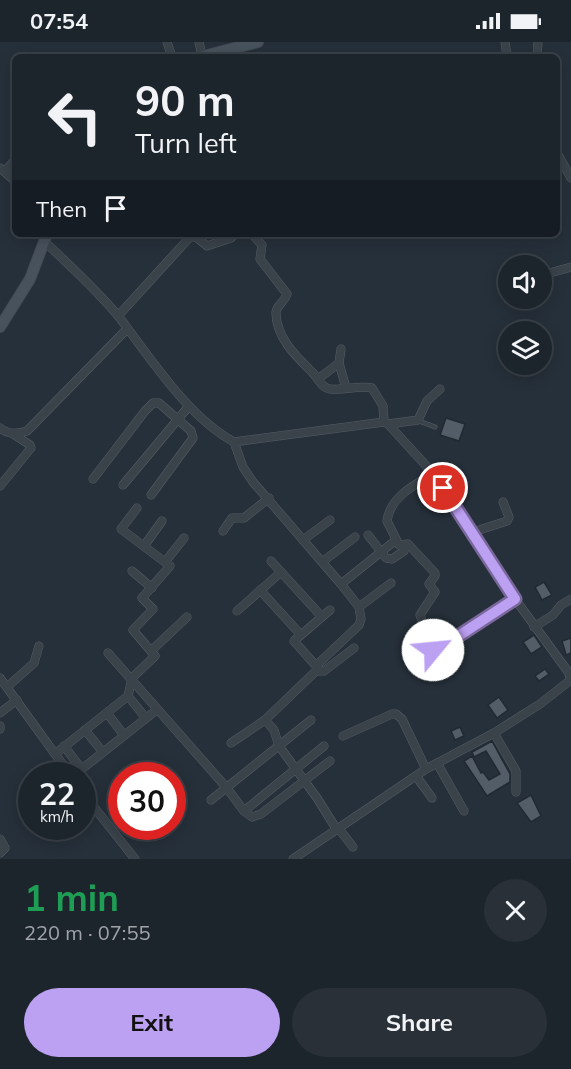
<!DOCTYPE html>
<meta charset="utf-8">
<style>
:root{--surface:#1c242c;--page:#293038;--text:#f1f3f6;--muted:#a0a4a9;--line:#3a4148;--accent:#bca0f2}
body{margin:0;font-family:Mulish,sans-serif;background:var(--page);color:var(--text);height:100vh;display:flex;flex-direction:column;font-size:22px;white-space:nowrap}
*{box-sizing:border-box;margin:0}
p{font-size:20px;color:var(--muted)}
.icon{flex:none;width:33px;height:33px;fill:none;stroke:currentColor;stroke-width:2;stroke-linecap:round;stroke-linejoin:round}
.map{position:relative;height:817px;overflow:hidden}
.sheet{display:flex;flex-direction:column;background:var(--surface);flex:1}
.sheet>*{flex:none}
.banner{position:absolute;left:12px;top:12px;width:548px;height:183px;border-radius:9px;box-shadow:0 3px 15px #0003,0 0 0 2px var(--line);background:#1c242c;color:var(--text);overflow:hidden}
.tools{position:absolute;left:498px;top:213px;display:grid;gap:12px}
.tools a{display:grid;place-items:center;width:54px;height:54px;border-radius:50%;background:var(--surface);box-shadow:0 3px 15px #0003,0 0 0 2px var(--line);font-size:30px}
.speed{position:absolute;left:18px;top:720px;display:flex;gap:12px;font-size:30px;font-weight:700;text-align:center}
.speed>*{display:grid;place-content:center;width:78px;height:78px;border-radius:50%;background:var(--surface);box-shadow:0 3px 15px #0003,0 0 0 2px var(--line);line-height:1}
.speed small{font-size:15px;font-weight:400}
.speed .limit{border:9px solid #d22;background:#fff;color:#111}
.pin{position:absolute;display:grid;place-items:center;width:51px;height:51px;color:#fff;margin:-26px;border:3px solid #fff;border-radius:50%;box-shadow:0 2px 6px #0007}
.me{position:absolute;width:66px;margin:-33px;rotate:62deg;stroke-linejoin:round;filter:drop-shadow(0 0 4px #0008)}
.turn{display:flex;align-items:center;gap:21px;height:126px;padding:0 24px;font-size:27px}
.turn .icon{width:78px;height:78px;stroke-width:2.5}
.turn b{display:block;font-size:42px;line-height:51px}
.then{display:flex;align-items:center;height:57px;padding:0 24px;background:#0003;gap:12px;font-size:22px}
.round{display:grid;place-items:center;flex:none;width:63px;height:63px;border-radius:32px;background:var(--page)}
.head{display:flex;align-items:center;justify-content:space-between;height:102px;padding:0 24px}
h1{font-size:36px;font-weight:700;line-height:45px;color:#1e9e55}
.button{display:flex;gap:12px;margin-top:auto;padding:12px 24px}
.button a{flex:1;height:69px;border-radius:36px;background:var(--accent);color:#111;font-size:24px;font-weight:700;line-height:69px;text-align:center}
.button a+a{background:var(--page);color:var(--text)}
.status{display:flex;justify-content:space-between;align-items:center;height:42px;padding:0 30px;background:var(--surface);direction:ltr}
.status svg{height:16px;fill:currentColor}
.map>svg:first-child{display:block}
.building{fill:#525d67;stroke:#212931;stroke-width:1.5}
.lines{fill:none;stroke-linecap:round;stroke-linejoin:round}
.service-casing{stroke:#555d65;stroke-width:5}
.minor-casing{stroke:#555d65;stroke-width:9}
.secondary-casing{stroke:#434b53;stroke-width:12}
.service{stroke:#3a424a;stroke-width:4}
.minor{stroke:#3a424a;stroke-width:8}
.secondary{stroke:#48525c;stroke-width:10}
.route-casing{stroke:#7a689d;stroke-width:15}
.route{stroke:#bca0f2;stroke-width:10}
</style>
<div class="status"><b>07:54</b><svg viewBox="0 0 49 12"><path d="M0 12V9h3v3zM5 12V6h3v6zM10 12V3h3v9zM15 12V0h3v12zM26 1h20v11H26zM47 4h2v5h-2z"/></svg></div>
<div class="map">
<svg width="571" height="817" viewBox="0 0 571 817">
<rect width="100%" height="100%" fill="#26303a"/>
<g class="building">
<path d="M446,376L465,382L459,399L440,393Z"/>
<path d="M544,540L552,553L542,558L535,545Z"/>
<path d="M443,587L447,594L440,598L436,591Z"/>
<path d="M534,593L542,605L531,612L523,600Z"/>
<path d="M571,596V611L566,613L562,599Z"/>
<path d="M545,627L549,632L539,639L535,634Z"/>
<path d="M499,655L508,668L497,676L488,663Z"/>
<path d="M460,685L464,694L455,698L451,689Z"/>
<path d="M492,699L510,732V740L487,754L464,719L472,714L481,731L483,730L489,738L500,732L486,709L474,715L472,710Z"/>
<path d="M531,753L541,774L531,780L517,761Z"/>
</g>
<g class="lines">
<defs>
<path id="service" d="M419,379L435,385"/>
<g id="minor">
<path d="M167,0L172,15"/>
<path d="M199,0L202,14"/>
<path d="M505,0L507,15"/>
<path d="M537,15L538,0"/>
<path d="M556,109L571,136"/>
<path d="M0,126L15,139"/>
<path d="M5,129L15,118"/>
<path d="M252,192L262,203L260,217L287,252C285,260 275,264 276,272C277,297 297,315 313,331C318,337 322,346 330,347C343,349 358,343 372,346L383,364L384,380"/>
<path d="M44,199C70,224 97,248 119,275C151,317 188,375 234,400L384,380L388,382L430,428L443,446L515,557L569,631L570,638L568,640L540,662L494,691L426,727L293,817"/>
<path d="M542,233L571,225"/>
<path d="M118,274L190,195H196L207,204L231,196L235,192"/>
<path d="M341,307L339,321L346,346"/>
<path d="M318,337L339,321"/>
<path d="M388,382L418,378L427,359L440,347"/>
<path d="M0,386C9,393 17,392 27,389L127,287"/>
<path d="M234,400L243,425L253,440L341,542L359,565L361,577L359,583L319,621L316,629L265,678L274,688L279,704L317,756L337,788"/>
<path d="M433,432C414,443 390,455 387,479L399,503L408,502L435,531V534L429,542L435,550L420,573L433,607L437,608L515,557"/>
<path d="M93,437L145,369L153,361H159L191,389L193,396L151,453"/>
<path d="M123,443L189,364"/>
<path d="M0,444L31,406L30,403L13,392"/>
<path d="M223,489L232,476H244L269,456"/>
<path d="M473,490L507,479L509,475L503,460"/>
<path d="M368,493L386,516L392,517L404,509"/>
<path d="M303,498L330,478"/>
<path d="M144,504L162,479"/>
<path d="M271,519L322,575"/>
<path d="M165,520L184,496"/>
<path d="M322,520L355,495"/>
<path d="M132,529L152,546"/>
<path d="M341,542L396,498"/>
<path d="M260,548L301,593"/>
<path d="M359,565L391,541"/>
<path d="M237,569L281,530"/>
<path d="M534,585L553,573L561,563L571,557"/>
<path d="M151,609L187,575"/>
<path d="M108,611L226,745L244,769L252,775L261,772L330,719"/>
<path d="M317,625L294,599L330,568"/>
<path d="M316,629H324L354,606"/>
<path d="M0,636L71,734"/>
<path d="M7,645L34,621L39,604"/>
<path d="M128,654L145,675"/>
<path d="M0,671L17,658"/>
<path d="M107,671L123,692"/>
<path d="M0,684V687"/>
<path d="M85,688L102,709"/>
<path d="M494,691L516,729V750"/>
<path d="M343,694L392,672H396L402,677L426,727"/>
<path d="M231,701L265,678"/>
<path d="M64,704L80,725"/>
<path d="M55,712L128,654L132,636L155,614L133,588L153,567L142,556L170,524L121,487L137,466"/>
<path d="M437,721L464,769"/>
<path d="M73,734L154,670"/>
<path d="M416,734L432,756"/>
<path d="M82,750L135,817"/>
<path d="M211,758L311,678"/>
<path d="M244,769L324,704"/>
<path d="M339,787L353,805"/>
<path d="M0,797L5,806L0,811"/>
</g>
<g id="secondary">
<path d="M200,15L258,0"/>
<path d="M0,285L30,237L47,192"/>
</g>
</defs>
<use href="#service" class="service-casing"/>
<use href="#minor" class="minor-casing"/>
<use href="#secondary" class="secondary-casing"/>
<use href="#service" class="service"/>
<use href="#minor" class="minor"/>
<use href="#secondary" class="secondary"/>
</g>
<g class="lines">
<defs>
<path id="route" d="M433,608H437L515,557L443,446"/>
</defs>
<use href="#route" class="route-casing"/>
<use href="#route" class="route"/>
</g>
</svg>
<div class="tools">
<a><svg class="icon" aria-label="sound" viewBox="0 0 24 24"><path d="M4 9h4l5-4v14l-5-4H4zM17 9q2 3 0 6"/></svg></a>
<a><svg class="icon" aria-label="layers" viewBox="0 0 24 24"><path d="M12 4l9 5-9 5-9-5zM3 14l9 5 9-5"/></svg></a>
</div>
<div class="speed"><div>22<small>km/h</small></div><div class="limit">30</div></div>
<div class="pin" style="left:443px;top:446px;background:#d93025"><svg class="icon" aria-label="arrive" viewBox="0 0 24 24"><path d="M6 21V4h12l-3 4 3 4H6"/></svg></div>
<svg class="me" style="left:433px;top:608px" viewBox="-20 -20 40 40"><circle r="19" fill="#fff"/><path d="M0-13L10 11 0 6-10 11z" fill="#bca0f2"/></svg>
<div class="banner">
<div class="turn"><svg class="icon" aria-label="left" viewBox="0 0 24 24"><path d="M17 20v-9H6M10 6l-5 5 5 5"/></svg><div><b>90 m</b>Turn left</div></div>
<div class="then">Then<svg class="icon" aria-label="arrive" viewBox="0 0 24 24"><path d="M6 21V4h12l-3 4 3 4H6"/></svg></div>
</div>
</div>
<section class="sheet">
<div class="head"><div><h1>1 min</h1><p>220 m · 07:55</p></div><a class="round"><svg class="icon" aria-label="close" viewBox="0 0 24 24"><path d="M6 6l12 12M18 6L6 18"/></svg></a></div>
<div class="button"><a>Exit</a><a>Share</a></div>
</section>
